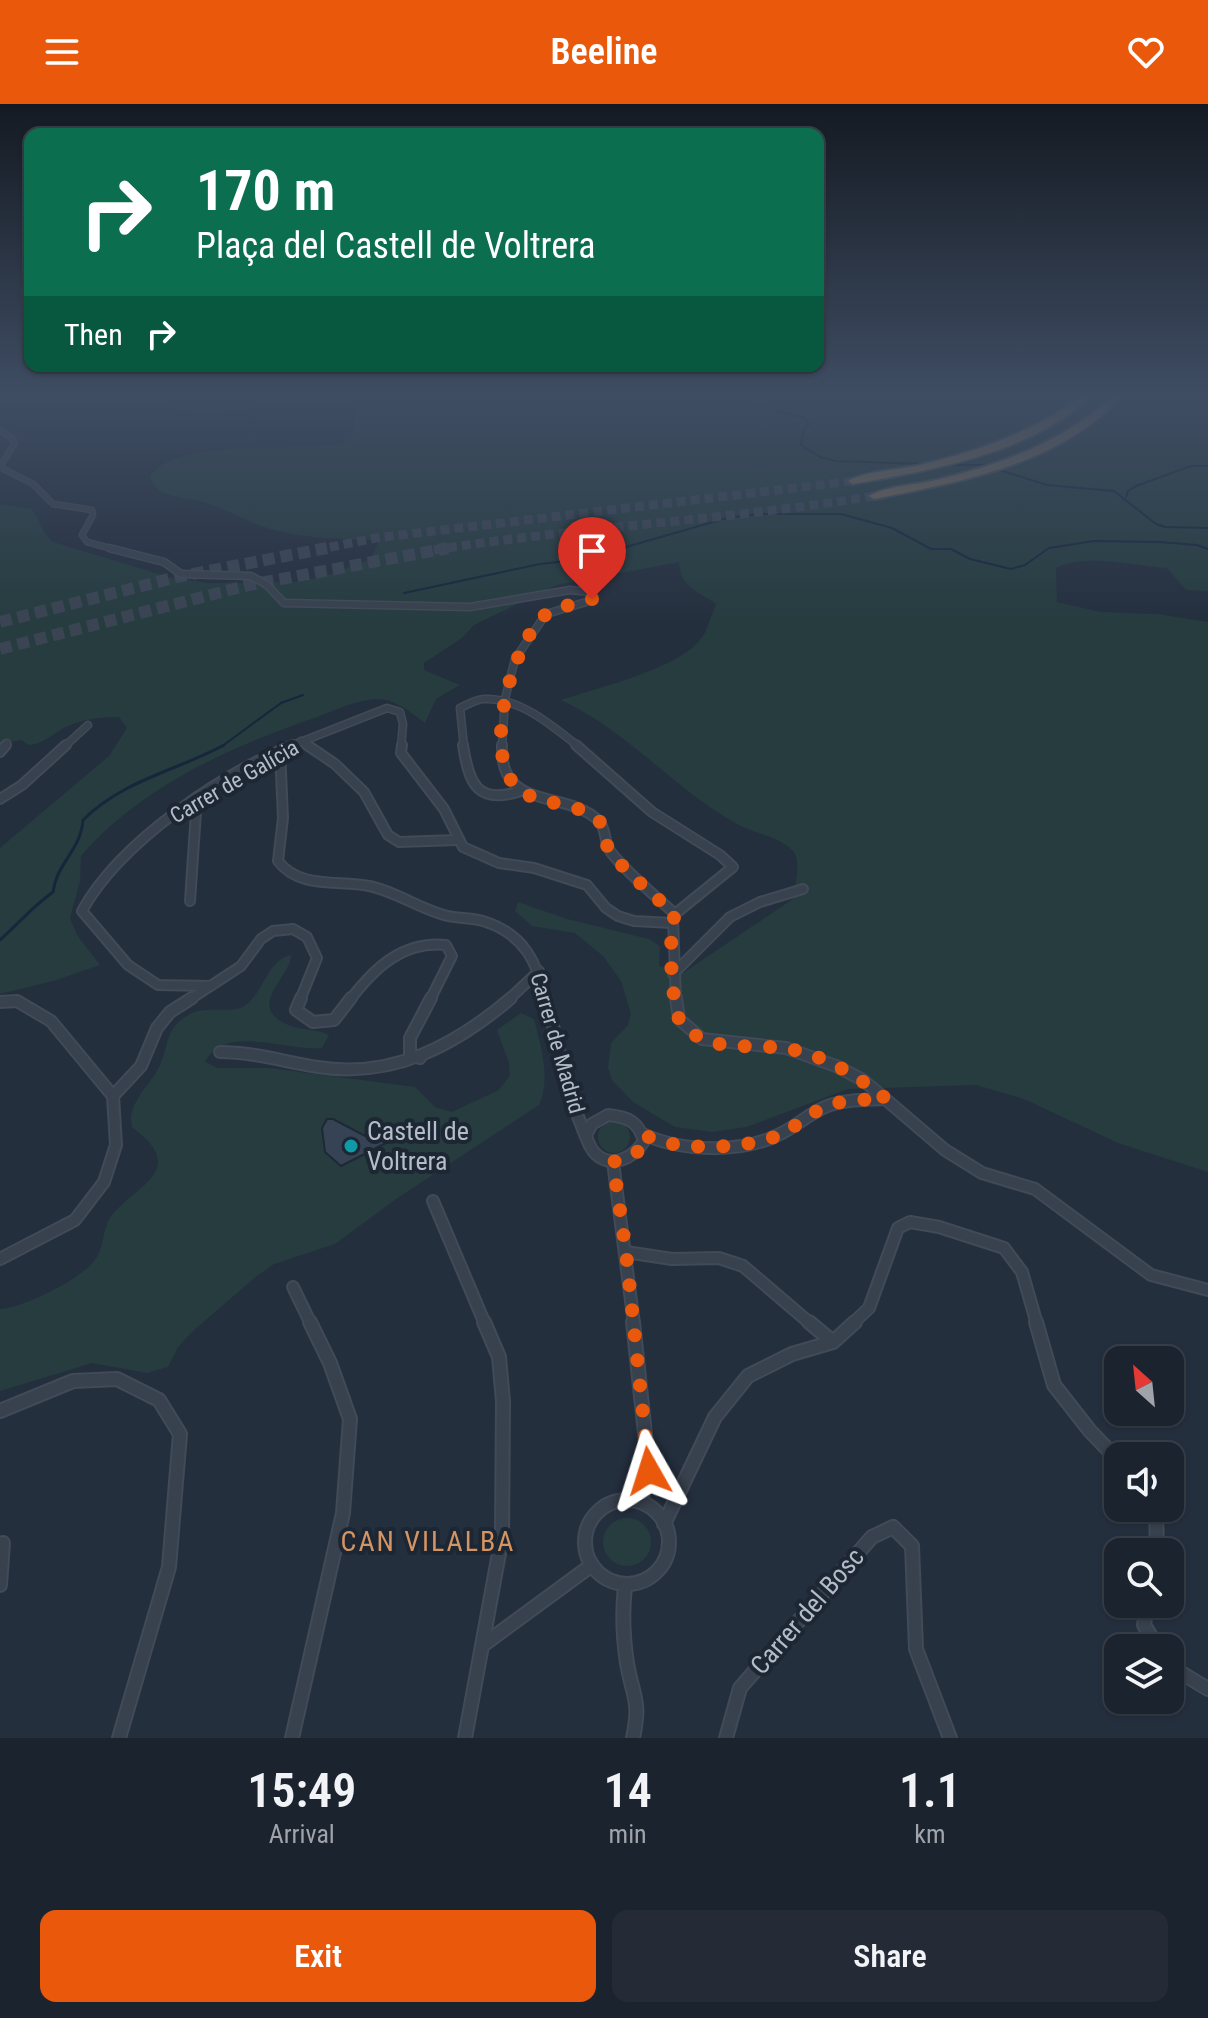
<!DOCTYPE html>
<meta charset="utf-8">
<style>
:root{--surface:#1b232e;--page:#242b36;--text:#f1f3f6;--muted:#a0a4aa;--line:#39404a;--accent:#ea580c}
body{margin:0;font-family:"Roboto Condensed",sans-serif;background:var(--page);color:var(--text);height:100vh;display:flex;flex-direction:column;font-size:30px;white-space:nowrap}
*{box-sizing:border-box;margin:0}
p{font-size:26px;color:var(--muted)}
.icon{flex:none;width:44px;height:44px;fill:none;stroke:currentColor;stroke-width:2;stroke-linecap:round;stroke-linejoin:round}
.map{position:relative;height:1634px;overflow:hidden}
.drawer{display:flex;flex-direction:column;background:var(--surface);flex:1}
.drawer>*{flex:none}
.top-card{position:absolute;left:24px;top:24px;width:800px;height:244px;border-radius:16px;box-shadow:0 2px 6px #0004,0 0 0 2px var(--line);background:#0b6e4f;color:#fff;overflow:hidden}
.needle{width:52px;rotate:333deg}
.tools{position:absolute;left:1104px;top:1242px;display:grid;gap:16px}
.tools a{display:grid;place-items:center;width:80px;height:80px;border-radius:16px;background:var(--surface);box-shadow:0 2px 6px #0004,0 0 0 2px var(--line);font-size:40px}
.pin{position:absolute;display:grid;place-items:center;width:68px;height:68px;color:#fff;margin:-82px -34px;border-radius:50% 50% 50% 0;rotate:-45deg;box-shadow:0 0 8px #0007}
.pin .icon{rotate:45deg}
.me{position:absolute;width:88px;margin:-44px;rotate:354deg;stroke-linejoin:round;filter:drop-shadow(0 0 6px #0008)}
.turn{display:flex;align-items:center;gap:28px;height:168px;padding:0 40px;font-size:36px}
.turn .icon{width:104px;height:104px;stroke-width:2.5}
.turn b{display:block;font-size:56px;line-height:68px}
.then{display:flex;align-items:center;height:76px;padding:0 40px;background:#0003;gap:16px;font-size:30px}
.eta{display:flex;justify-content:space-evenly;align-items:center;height:136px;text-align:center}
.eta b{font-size:48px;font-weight:600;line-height:56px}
.cta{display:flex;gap:16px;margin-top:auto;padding:16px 40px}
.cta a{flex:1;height:92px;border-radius:16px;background:var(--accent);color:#fff;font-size:32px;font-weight:600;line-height:92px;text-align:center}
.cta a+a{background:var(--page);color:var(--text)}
header{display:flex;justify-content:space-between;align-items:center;height:104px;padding:0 40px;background:var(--accent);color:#fff;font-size:36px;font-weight:600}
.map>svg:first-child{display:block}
.green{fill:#263c3f}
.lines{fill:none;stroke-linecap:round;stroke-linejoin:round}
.stream-far1{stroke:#17263c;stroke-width:2}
.stream{stroke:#17263c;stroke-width:3}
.building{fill:#364354;stroke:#1f2835;stroke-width:2}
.highway-tunnel-far1{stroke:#3a4453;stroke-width:9;stroke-dasharray:9 5;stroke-linecap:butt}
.highway-tunnel{stroke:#3a4453;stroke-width:12;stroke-dasharray:12 6;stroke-linecap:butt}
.street-far4-casing{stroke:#414a57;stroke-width:7}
.street-far3-casing{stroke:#414a57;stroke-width:9}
.street-far2-casing{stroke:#414a57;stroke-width:12}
.street-far1-casing{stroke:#414a57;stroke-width:14}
.street-casing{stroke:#414a57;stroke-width:16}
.highway-casing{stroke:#434c59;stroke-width:4}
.street-far4{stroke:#38414e;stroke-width:5}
.street-far3{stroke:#38414e;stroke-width:6}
.street-far2{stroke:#38414e;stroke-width:8}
.street-far1{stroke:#38414e;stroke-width:10}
.street{stroke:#38414e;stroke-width:12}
.highway{fill:#746855;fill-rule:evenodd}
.route{stroke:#ea580c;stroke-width:14;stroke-dasharray:0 25.2}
.culture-dot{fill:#0f9aa8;stroke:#1d2633;stroke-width:3}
.labels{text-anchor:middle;stroke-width:8;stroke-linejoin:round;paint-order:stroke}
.street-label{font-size:22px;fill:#b4bcc9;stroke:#1d2633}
.near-poi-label{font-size:26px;fill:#b4bcc9;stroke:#1d2633;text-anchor:start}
.near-street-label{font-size:26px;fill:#b4bcc9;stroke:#1d2633}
.near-neighbourhood-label{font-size:28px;letter-spacing:2px;fill:#d59563;stroke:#1d2633}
</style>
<header><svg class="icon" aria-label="menu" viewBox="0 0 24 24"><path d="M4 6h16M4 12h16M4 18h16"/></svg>Beeline<svg class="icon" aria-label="heart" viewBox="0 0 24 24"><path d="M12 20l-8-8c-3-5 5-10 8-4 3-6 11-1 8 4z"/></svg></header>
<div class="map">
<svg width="1208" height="1634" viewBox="0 0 1208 1634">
<rect width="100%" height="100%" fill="#242f3e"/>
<g class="green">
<path d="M159,291H319C267,296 210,323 159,298Z"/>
<path d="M327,291H1208V487L1186,486L1167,464C1133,462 1088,449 1056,464L1057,498L1101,508L1157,510L1208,518V1068L1118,1039L1024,995L976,981L848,985L747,1023L712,1028L675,1023L633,998L612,976L608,964L611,939L628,921L631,910L621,877L603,852L575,829L532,822L515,807L518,798L567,815L649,835L660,842L659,862L683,869L793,795C795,781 802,758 793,747C781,733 753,729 737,720C674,685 628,627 561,596C597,584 677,565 700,536C708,527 711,511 716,500C697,486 681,485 679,458L557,481L474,521L462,534L424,559V566L460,581L436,595L425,619C411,609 396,595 376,595C357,596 335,606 317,613C232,642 140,683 81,752L80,777L70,814L77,831L100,861L53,877L0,890V744L109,652L127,624L119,613C102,613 83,615 68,622C53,629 45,640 28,641L22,636L0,640V400L31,405C41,416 41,428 53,438L172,474L208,479L297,478L322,473L366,457L372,452L379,436C342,435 300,435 264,423C244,416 226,405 207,399C189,392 154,396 150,372C178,333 299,348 345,339C358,329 354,315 353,300L347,295Z"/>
<path d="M291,851C291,873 246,901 286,920C300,927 315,924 329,931L322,944C287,948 226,919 205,958L218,964H269L415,983L435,1003L452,1008L499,986L510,971L509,959L497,926L521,909L534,915C541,942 551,976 539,1001L396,1095L335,1140L274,1160L257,1172L193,1227L178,1243L168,1263L147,1269L92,1259L0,1287V1205C23,1204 85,1174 97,1153C104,1141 103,1123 111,1112C138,1079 189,1066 132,1023C126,1000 150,982 159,963C170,942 163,926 188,911C207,900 234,912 247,900C264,886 268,856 291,851Z"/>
<circle cx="614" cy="1033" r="16"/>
<circle cx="627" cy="1438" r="24"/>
</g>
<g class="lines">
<g class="stream-far1">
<path d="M696,291L748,299L804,314L809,321L804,324L801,341L820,353L836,357L925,360"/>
<path d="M945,361H989"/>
<path d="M996,365L1047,381L1114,387L1156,420L1165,423L1208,424"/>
<path d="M1126,393L1128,387L1136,382L1191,362H1208"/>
<path d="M404,489L540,460L584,455L727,414L761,410H841L892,424L931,445H951L970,455L1011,465L1025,461L1049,444L1094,437L1159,438L1197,441L1208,445"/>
<path d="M221,643L281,599L303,591"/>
</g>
<path class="stream" d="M0,836C19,819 32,803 53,788C56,760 81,746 83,716C123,676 176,667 224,641"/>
</g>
<path class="building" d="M327,1015H333L365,1032L379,1029L390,1037L341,1062L325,1048L322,1024Z"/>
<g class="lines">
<g class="highway-tunnel-far1">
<path d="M316,446L376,434L853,377"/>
<path d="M434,446C580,423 728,416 874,392"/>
</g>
<g class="highway-tunnel">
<path d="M0,518L177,473L327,444"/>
<path d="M0,545L249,481L448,444"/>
</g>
<defs>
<path id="street-far4" d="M0,326L13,335L14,340L0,363L33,380L53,400L92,406L93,411L82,431L87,438L117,446"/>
<g id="street-far3">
<path d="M109,444L164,458L181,470L251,472L267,481L284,499L470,503L570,486L591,488L594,492L586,498L546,510L515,555L505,595L502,643"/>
<path d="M301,637L310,643"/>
<path d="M4,643L7,639"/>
<path d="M64,643L88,621"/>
<path d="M288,643L387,604L400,608L403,620L401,643"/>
<path d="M464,643L460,604C467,601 476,595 484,595C519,593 553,622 579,643"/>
</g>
<g id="street-far2">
<path d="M307,641L335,660L364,688L388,731L399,738L457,736"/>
<path d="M402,641L401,649L444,705L463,743L499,759L534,764L587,781L606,804L618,812L634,817L672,819"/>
<path d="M463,641C469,681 478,701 521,687"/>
<path d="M502,641C499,708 566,685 599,717C606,724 604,736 609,745C616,759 661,797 675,810"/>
<path d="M576,641L652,708L720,751L733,763L675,810"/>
<path d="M280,646L283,714L278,757C299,785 338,776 369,782C395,787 418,804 444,811C457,815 473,813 486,818C525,831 537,859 546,896"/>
<path d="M0,648L6,641"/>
<path d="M0,695L22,681L66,641"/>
<path d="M190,797L197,693"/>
<path d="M673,815L676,896"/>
<path d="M673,870L730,813L760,798L803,785"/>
<path d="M210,882L158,881L128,861L82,807C119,739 222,669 293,641"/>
<path d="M189,896L241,862L261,835L273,827L293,825L307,833L317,854L300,896"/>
<path d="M350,896C375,863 403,837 446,841L452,852L430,896"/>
<path d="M508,896L539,867"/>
</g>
<g id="street-far1">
<path d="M301,894L296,906L313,918L334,916L351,894"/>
<path d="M546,894L572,997L586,1033"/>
<path d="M676,894L679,915L702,935L786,944L836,962L863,976L945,1046L982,1069L1035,1085L1151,1171L1208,1186"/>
<path d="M0,898L17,897L51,917L113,992L116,1041L104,1078L75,1116L0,1155"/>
<path d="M220,948C254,948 285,958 318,963C393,975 456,941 511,894"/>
<path d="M420,954L410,951V934L431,894"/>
<path d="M113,992L141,962L157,924L170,908L192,894"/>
<path d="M608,1011C628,1013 638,1017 644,1037C627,1064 594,1065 586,1031L592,1020Z"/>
<path d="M643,1030C682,1048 743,1050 782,1029C798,1021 812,1007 830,1001C848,995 867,996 885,995"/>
<path d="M613,1058L634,1220"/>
<path d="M433,1097L485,1220"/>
<path d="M626,1148L672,1155L719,1154L743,1162L811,1220"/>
<path d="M293,1183L311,1220"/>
<path d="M852,1220L869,1204L898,1124L910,1118L939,1123L1004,1144L1022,1168L1037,1220"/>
</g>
<g id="street">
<path d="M633,1218L649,1367L641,1397"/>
<path d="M809,1218L833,1238"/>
<path d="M1036,1218L1054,1281L1090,1327L1118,1356"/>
<path d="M0,1307L73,1277L117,1275L159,1296L180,1330L169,1463L119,1634"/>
<circle cx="627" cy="1438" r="42"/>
<path d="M1156,1404L1157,1448"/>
<path d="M664,1420L715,1313L748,1272L792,1250L833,1238L855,1218"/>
<path d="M0,1481L3,1439"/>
<path d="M625,1482C622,1508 623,1533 627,1559C633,1594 641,1596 633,1634"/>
<path d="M1147,1500L1144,1521L1158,1544"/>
<path d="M483,1541L592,1461"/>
<path d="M1170,1562L1208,1585"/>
<path d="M292,1634L343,1409L350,1315L330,1259L310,1218"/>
<path d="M465,1634L502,1433L503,1297L499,1253L484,1218"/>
<path d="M726,1634L740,1584L872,1433L893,1423L912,1442L916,1545L950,1634"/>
</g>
<g id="highway">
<path d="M1084,291H1093C1030,350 934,365 853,380L848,377C865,367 900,366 920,361C980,347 1034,327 1084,291Z"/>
<path d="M1114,291H1123C1061,360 961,378 874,395L869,392C888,381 919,381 940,375C1005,359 1065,337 1114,291Z"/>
</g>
</defs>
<use href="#street-far4" class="street-far4-casing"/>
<use href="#street-far3" class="street-far3-casing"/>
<use href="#street-far2" class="street-far2-casing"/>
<use href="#street-far1" class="street-far1-casing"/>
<use href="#street" class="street-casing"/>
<use href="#highway" class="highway-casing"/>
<use href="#street-far4" class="street-far4"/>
<use href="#street-far3" class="street-far3"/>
<use href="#street-far2" class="street-far2"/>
<use href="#street-far1" class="street-far1"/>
<use href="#street" class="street"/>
<use href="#highway" class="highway"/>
</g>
<linearGradient id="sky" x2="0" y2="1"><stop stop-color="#141a22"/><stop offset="0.56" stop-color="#3f4d63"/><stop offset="1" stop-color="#3f4d63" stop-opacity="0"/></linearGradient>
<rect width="1208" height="520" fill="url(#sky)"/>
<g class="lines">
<path class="route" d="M592,495C577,502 557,500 545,511C512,540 479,654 520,686C540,702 578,697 599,717C606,724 604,737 609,746C618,761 659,796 675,810C668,832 671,893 679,915C683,923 694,931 702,935C725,945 757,941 782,944C819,948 857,971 886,995C866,996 844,995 825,1003C808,1010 794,1025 777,1032C746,1045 672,1048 643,1030L637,1049L613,1058L626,1148L649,1367"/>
</g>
<circle class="culture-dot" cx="351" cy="1042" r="8"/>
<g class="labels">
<g class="street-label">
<text transform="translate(234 677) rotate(-30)" y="8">Carrer de Galícia</text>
<text transform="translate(558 939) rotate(74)" y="8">Carrer de Madrid</text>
</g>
<g class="near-poi-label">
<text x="367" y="1036">Castell de<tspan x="367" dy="30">Voltrera</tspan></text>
</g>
<g class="near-street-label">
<text transform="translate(807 1507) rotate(-49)" y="9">Carrer del Bosc</text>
</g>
<g class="near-neighbourhood-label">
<text x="428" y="1447">CAN VILALBA</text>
</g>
</g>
</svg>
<div class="tools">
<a><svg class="needle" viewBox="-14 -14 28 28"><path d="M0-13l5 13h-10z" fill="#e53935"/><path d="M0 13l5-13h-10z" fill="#a0a4aa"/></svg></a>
<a><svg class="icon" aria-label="sound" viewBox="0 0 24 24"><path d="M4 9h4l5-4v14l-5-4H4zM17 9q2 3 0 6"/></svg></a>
<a><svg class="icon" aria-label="search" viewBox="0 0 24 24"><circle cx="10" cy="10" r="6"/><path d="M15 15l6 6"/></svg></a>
<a><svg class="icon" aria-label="layers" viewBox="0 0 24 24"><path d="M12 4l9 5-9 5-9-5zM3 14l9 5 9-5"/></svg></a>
</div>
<div class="pin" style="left:592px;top:495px;background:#d93025"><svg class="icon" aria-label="arrive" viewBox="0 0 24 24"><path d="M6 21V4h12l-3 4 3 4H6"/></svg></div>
<svg class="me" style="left:649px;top:1367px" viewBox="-20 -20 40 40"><path d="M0-17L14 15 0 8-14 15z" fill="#ea580c" stroke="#fff" stroke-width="4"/></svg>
<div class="top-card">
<div class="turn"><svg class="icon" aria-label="right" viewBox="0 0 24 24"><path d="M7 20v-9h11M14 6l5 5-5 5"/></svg><div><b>170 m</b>Plaça del Castell de Voltrera</div></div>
<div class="then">Then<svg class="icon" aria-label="right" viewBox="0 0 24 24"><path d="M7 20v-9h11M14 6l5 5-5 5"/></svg></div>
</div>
</div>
<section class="drawer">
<div class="eta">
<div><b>15:49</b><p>Arrival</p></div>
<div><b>14</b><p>min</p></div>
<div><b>1.1</b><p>km</p></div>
</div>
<div class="cta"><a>Exit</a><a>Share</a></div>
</section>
